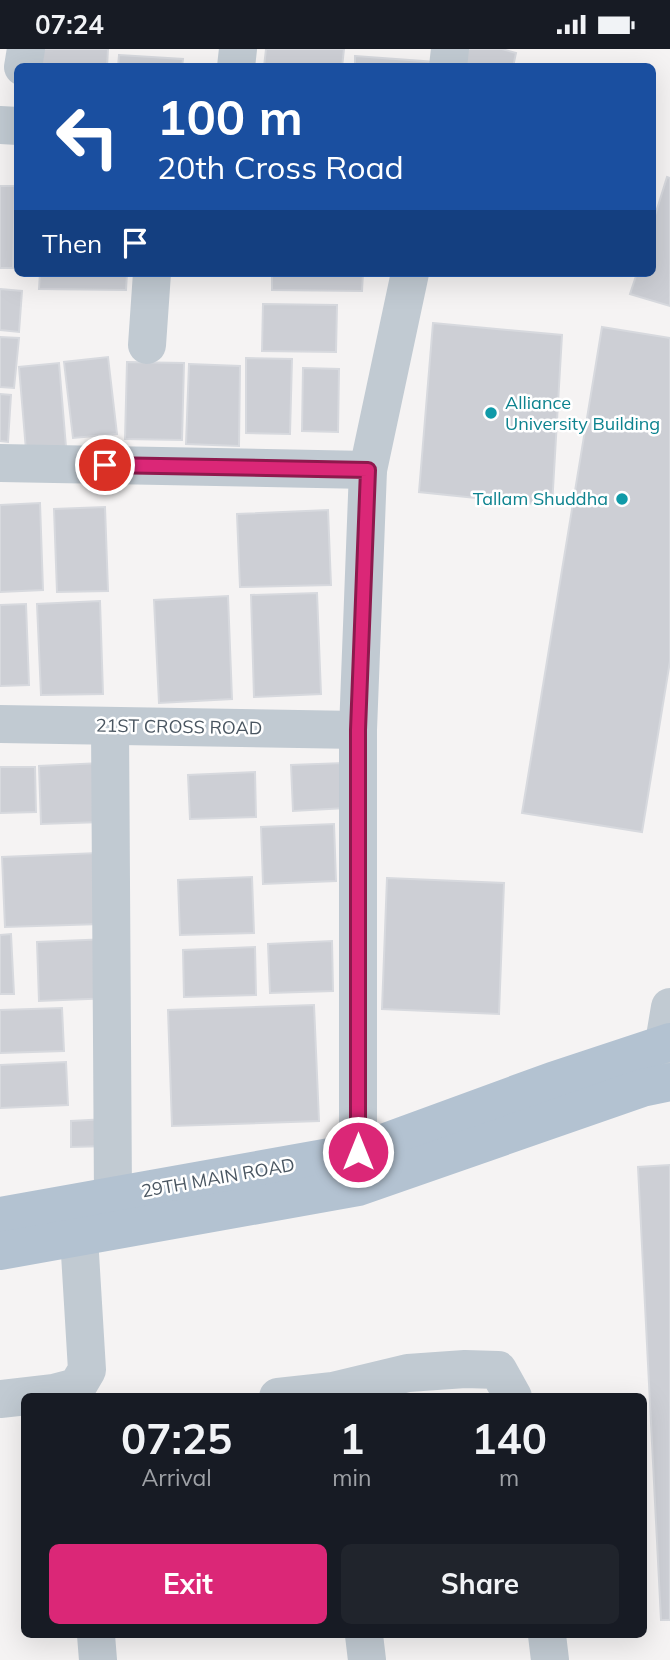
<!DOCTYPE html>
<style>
:root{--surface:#171b24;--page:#20242c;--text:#f1f3f6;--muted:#9ea1a6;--accent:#db2777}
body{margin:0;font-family:Mulish,sans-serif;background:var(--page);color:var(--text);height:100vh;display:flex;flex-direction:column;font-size:26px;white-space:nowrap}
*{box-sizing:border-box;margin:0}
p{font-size:23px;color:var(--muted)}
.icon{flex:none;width:38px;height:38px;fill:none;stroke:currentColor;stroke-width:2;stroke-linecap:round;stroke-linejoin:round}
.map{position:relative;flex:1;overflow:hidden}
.panel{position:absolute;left:21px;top:1344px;width:626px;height:245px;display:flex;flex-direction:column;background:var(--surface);border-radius:10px;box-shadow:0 7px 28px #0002}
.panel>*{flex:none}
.guide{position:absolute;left:14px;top:14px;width:642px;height:214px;border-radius:10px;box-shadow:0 7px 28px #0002;background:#1a4fa0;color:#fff;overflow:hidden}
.pin{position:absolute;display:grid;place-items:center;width:60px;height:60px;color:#fff;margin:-30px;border:4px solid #fff;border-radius:50%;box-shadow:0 2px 7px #0007}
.me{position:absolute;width:77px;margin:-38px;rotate:0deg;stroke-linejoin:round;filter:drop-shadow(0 0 5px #0008)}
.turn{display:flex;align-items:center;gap:24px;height:147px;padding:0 28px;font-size:32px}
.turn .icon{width:91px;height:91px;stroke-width:2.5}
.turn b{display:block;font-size:49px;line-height:60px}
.then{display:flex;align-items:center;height:66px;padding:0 28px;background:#0003;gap:14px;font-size:26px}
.eta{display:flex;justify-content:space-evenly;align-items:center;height:119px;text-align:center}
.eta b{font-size:42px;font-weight:700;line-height:49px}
.button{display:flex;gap:14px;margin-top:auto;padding:14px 28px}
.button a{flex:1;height:80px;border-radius:10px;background:var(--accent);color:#fff;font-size:28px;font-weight:700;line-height:80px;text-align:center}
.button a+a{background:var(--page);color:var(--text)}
.status{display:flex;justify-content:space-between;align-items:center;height:49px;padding:0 35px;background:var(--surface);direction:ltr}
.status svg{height:19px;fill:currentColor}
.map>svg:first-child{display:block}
.building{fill:#cdcfd5;stroke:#d7d9de;stroke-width:2}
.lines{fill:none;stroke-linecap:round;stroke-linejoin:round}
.minor{stroke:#c1cad2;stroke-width:38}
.major{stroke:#b3c2d1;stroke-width:38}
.route-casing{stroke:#8e194d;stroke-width:18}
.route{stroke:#db2777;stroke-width:12}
.culture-dot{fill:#0f9aa8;stroke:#fff;stroke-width:2.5}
.labels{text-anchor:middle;stroke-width:5;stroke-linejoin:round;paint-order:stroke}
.culture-label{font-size:18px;fill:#0d838f;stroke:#fff;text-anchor:start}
.street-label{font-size:18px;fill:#4a5661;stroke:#fff}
</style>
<div class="status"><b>07:24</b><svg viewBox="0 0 49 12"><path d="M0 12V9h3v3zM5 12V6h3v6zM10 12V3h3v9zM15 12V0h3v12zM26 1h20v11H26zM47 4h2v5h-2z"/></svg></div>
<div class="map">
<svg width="670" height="1611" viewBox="0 0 670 1611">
<rect width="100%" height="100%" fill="#f5f3f3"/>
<g class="building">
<path d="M41,0H108L107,18H40Z"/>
<path d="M266,0H344L342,18H264Z"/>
<path d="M462,0H502L516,4L513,18H457Z"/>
<path d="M119,6L183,10L182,18H118Z"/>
<path d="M355,7L436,13V18H355Z"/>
<path d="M667,128L670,129V257L630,245L637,224H653V173Z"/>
<path d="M0,137H15L13,219H0Z"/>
<path d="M40,224H127L126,241L39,240Z"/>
<path d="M272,224H363L362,242L272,241Z"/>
<path d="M0,240L22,242L19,283L0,281Z"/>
<path d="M263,255L337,256L336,303L262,302Z"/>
<path d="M433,274L562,286L552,457L419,443Z"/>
<path d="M602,278L670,289V612L642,783L522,764Z"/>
<path d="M0,288L19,289L14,339L0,338Z"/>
<path d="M108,308L117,385L73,389L64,313Z"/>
<path d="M246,309L292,310L290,385L246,384Z"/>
<path d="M127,313L184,314L182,391L125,390Z"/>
<path d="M59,314L66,398L26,401L19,318Z"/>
<path d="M189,315L240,317L239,397L186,395Z"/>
<path d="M303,319L339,320L338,383L302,382Z"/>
<path d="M0,345L11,346L8,393L0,392Z"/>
<path d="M40,454L43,541L0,543V456Z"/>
<path d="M105,458L108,542L57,543L54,460Z"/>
<path d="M328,461L331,536L240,538L237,465Z"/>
<path d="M317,544L321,645L254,648L251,546Z"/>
<path d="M228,547L232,650L159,654L154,551Z"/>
<path d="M100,552L103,645L41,646L37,555Z"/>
<path d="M26,555L29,636L0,637V556Z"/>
<path d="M101,714L103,773L41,775L39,717Z"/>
<path d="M344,714L346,759L293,762L291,716Z"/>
<path d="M0,718H35L36,763L0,764Z"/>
<path d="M255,723L256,768L190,770L188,726Z"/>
<path d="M334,775L336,832L263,835L261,778Z"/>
<path d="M98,804L101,875L5,878L2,808Z"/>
<path d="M252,828L254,884L180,886L178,831Z"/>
<path d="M387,829L504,834L499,965L382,960Z"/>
<path d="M11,885L14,945H0V886Z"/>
<path d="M109,890L112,949L39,952L37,893Z"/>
<path d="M332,892L333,942L270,944L268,895Z"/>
<path d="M255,898L256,946L184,948L183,901Z"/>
<path d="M314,956L319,1072L172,1077L168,961Z"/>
<path d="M62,959L64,1002L0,1004V961Z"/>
<path d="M66,1013L68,1056L0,1059V1016Z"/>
<path d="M107,1070L108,1097L71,1098V1072Z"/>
<path d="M670,1116V1571H661L638,1118Z"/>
</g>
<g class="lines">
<g class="minor">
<path d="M23,18L26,0"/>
<path d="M236,18L238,0"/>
<path d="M448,18L450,0"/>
<path d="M0,76L18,77"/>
<path d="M147,296L152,224"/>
<path d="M0,414L368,421"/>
<path d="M0,675L358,681"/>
<path d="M110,677L113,1147"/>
<path d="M669,1025L664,994L670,958"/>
<path d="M358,1103V681L368,421L410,224"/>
<path d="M278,1348L333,1342L408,1324L465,1320L498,1321L513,1348"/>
<path d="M0,1350L54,1344L77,1338L87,1321L79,1188"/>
<path d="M96,1586L98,1611"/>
<path d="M364,1586L367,1611"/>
<path d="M547,1586L550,1611"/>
</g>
<g class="major">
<path d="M0,1167L358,1103L552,1032L670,993"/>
<path d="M0,1202L358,1138L642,1039L670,1033"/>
</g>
</g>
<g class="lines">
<defs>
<path id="route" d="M105,416L368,421L358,681V1103"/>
</defs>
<use href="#route" class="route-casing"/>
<use href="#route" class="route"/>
</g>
<g class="culture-dot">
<circle cx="491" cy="364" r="7"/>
<circle cx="622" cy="450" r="7"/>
</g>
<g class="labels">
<g class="culture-label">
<text x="505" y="360">Alliance<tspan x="505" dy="21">University Building</tspan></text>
<text x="608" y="456" text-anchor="end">Tallam Shuddha</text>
</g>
<g class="street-label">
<text transform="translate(179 678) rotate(1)" y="6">21ST CROSS ROAD</text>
<text transform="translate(218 1129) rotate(-10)" y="6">29TH MAIN ROAD</text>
</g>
</g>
</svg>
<div class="pin" style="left:105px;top:416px;background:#d93025"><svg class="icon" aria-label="arrive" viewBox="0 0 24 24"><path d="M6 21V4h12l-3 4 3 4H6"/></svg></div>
<svg class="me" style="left:358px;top:1103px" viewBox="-20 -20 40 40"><circle r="17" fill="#db2777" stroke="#fff" stroke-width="3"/><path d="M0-11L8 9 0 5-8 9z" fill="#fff"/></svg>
<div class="guide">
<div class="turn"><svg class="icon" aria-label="left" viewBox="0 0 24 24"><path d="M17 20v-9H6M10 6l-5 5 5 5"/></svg><div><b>100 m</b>20th Cross Road</div></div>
<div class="then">Then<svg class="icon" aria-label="arrive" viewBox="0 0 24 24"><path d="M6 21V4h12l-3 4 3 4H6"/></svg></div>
</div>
<section class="panel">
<div class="eta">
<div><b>07:25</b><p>Arrival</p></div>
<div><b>1</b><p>min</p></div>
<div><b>140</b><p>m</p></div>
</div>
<div class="button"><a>Exit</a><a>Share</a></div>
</section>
</div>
